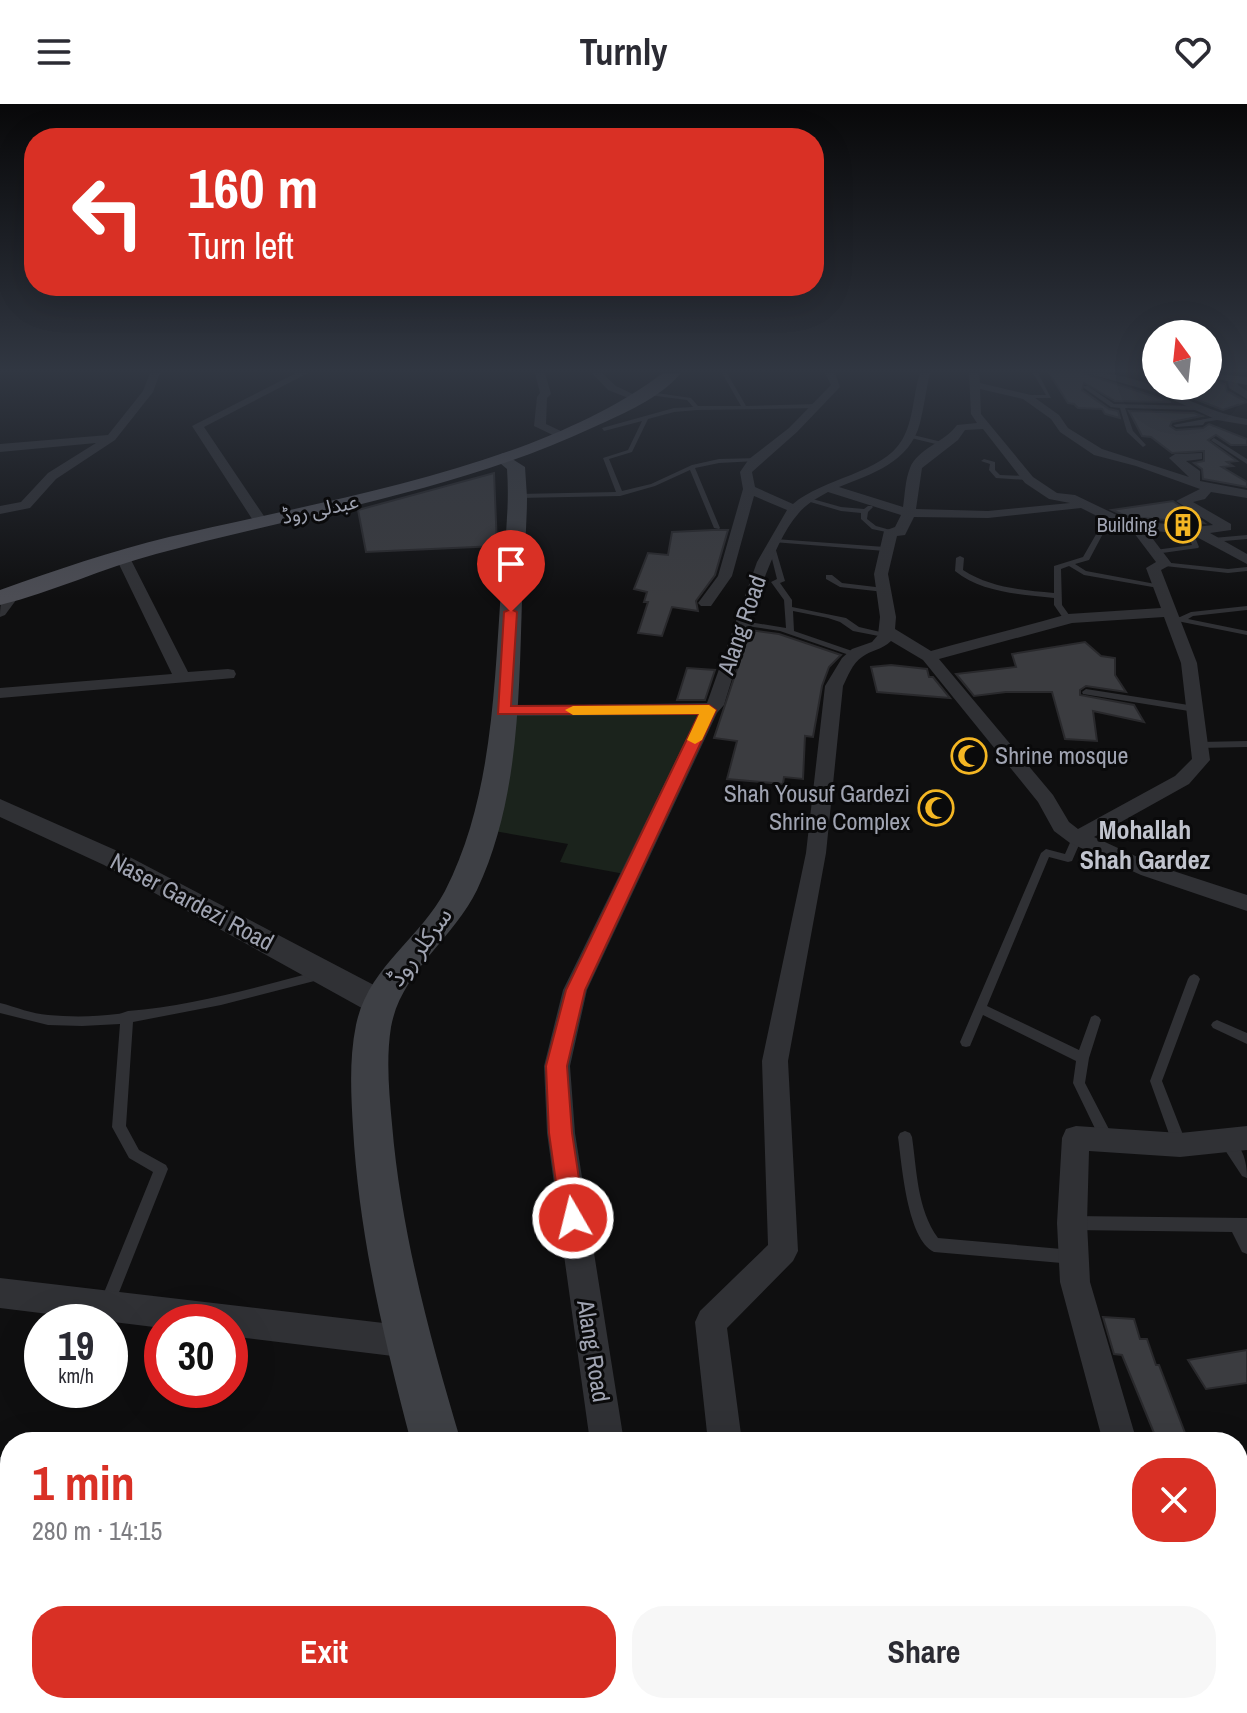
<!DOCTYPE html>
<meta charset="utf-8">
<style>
:root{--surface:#fff;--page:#f7f7f7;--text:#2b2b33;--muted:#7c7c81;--accent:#d93025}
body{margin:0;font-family:"Archivo Narrow","Noto Sans Arabic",sans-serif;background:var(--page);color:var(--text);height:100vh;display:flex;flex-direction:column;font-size:30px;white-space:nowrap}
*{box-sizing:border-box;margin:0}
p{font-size:26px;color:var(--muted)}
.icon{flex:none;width:44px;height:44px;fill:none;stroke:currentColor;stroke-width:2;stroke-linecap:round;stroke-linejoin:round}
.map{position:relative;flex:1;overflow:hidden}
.sheet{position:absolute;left:0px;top:1328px;width:1248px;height:282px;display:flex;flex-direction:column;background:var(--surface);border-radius:32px 32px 0 0;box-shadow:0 8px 32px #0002}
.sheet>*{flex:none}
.top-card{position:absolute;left:24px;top:24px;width:800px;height:168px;border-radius:32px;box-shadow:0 8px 32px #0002;background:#d93025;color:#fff;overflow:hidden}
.needle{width:52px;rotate:345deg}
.controls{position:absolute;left:1142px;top:216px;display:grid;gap:16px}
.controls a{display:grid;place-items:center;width:80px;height:80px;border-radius:50%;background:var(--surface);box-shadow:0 8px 32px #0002;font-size:40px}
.speed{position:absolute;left:24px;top:1200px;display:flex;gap:16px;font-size:40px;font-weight:700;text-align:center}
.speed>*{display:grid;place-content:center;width:104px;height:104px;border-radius:50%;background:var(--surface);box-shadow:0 8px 32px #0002;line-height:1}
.speed small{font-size:20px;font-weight:400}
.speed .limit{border:12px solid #d22;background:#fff;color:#111}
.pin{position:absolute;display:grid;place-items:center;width:68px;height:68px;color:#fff;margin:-82px -34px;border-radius:50% 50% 50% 0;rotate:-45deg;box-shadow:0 0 8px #0007}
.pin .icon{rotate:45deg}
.me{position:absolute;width:88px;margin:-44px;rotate:352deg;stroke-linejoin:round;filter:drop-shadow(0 0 6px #0008)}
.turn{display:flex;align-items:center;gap:28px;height:168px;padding:0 32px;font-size:36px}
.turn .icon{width:104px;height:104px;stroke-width:2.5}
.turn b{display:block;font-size:56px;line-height:68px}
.round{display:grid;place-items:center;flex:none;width:84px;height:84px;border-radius:32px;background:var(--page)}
.overview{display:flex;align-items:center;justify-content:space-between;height:136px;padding:0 32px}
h1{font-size:48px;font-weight:700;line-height:60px;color:var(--accent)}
.cta{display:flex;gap:16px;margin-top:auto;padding:16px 32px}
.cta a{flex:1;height:92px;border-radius:32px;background:var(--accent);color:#fff;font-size:32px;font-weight:700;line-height:92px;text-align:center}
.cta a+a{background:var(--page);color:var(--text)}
header{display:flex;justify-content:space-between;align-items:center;height:104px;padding:0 32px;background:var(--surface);font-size:36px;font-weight:700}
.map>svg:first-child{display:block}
.green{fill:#1b231c}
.building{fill:#3b3c40;stroke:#29292c;stroke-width:2}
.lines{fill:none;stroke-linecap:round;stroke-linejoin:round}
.service{fill:#303135;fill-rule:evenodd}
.minor{fill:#303135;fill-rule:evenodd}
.tertiary{fill:#303135;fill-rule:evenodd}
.secondary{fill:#3e4045;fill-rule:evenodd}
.primary{fill:#4c4d54;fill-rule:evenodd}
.route{fill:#d93025;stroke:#8d1f18;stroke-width:2}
.slow{fill:#f59e0b}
.labels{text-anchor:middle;stroke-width:6;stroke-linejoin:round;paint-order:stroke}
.far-street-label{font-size:20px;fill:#a0a4b2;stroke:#0a0a0b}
.far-poi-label{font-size:20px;fill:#a0a4b2;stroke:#0a0a0b;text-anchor:end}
.street-label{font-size:24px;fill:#a0a4b2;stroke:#0a0a0b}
.poi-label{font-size:24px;fill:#a0a4b2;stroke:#0a0a0b;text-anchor:start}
.neighbourhood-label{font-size:26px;font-weight:bold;fill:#c1c4ce;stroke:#0a0a0b}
</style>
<header><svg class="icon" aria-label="menu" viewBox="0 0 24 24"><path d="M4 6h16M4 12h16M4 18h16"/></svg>Turnly<svg class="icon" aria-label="heart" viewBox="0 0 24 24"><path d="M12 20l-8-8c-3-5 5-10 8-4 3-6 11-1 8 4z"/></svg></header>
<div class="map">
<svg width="1247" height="1609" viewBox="0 0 1247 1609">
<rect width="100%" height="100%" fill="#0f0f10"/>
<path class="green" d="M709,606L630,771L560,758L568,740L483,725L504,607Z"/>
<g class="building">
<path d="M1049,269H1083L1171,298L1115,297L1084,279L1082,286L1109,305L1118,307L1120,314L1105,310L1102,305L1078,304L1074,300L1068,299Z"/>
<path d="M1208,276L1225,280L1227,287L1247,298L1223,306L1162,282H1208Z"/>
<path d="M1129,307L1194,309L1202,312L1172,318L1170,322L1176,326L1203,324L1209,320L1247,335V341H1231L1216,331L1208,336L1237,357L1227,358L1233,362L1222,363L1247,378V383L1203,375L1202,365L1194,359L1204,357V347L1172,349L1151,333L1142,332Z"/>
<path d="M494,369L497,442L366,448L358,406Z"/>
<path d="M1173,397L1204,419L1128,413L1112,406Z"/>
<path d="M713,426H728L715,471L696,497L698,507L672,503L662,532L638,529L648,498H644L647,488L634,485L648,449L668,451L672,428Z"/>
<path d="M750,526L779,530L841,551L829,563L822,582L813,633L805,632L803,675L784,673L783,680L727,675L737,637L714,634Z"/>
<path d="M1085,538L1101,552L1115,554V571L1126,588L1086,582L1080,586V591L1134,601L1144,618L1093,607L1097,637L1065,635L1052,588H1006L974,592L956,570L1016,563L1012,550Z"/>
<path d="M891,561L927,565L929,573H933L950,594L877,588L871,563Z"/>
<path d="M687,564L715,566L705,596H677Z"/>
<path d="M1103,1213L1134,1215L1140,1235H1147L1156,1261H1159L1185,1329H1154L1122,1251L1114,1250Z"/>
<path d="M1247,1246V1279L1206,1285L1188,1256Z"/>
</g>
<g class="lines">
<g class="service">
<path d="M722,269H727L746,302L818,300L821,302L818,304L697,306L674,308L648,315L632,348L609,355L622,387L651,380L692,361L719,355L759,354V356L757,357L719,359L695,364L720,424L719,425L714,424L690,366L655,382L620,392L518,394L515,392L518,390L616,388L603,354L628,346L642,317L604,327L602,324L674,304L693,303L687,296L641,290L643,287L691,294L698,302H741Z"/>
<path d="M1033,269H1038L1051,294H1025L1027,291H1046Z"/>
<path d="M1084,282H1088L1114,300L1196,302L1199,304L1196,306L1125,304L1133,327L1146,341L1143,343L1127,328L1120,304L1111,303L1084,284Z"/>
<path d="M1221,312L1223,315L1205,318L1203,321L1176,323L1173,321Z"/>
<path d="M909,330L946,339L947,340L944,342L907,333L906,332Z"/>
<path d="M1214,334L1247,355V360L1212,337L1211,336Z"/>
<path d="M984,355L995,358V366L1000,371L1027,372L1030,374L1027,376L996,374L989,366L990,360L981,357Z"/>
<path d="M809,394L841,403L864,405L868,402H872L873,403L868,408L867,415L876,422L894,427L891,429L872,425L861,415V409L841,407L807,397L806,396Z"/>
<path d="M1116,415L1119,417L1107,422L1089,456L1075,460L1086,467L1161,481L1165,483L1164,485L1084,471L1069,462L1061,465L1062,501L1072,515L1068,517H1065L1054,501V494C1020,490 982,489 955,467L956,454L960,452L964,454L963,466C991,484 1022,486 1054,489V462L1083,453L1102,420Z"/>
<path d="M1189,424L1192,426L1199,443L1198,444L1155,450L1151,448L1155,446L1192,441L1186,426Z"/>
<path d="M1247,431V435L1213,438L1210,436L1213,434Z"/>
<path d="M775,435L885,443L888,445L885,447L773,438V436Z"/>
<path d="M772,441L775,443L785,477L780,479L792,496V503L846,514L859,523L889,530V534L853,527L840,518L828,514L793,507L794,527L858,549L859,551L855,553L780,527L740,521V517H743L786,524L784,496L771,478L777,475L769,443Z"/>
<path d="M1162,458L1228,465L1247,463V467L1228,469L1165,462L1161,460Z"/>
<path d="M826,471H832L842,479L884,484L888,486L884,488L840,483L826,475Z"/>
<path d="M1247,502V506L1193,512L1188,515L1247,527V531L1172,516L1168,514L1172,512L1180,513L1191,508Z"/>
<path d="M1086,585L1195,602L1199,605L1195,608L1083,590L1082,588Z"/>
<path d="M1247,637V643L1199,644L1194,641L1199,638Z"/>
<path d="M1077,731L1082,734L1072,757L1068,758L1049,753L987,902L1079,946L1091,913L1095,911L1099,913L1101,916L1089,954L1085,979L1114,1035L1112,1039L1107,1041L1102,1039L1073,979L1076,957L983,911L970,942L966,943L962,942L960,938L1041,749L1046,745L1065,750L1073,732Z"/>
<path d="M322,866L326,868L328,871L326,874L221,901L133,918L126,1022L139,1046L166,1061L168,1065L112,1206L107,1209L102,1206L99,1201L153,1068L129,1054L112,1023L120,920L82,922L48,921L0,909V899C16,903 32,910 48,911C70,913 94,913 117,910C120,910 124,908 128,907C193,902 258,883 322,866Z"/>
<path d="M1194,870L1198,872L1200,875L1162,977L1187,1041L1185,1045L1180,1047L1175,1045L1173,1041L1150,977L1188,875L1190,872Z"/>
<path d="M1217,916L1247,929V940L1213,924L1211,921L1213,918Z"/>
<path d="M905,1027L910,1029L912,1033C917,1067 917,1105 938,1134L1073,1146L1078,1148L1080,1153L1078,1158L1073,1160L934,1148C907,1135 902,1061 898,1033L900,1029Z"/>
<path d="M1226,1030C1242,1040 1247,1056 1247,1074L1242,1072L1221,1040L1219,1036L1221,1032Z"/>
<path d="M1072,1112L1247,1114V1150L1242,1148L1232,1128L1072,1126L1067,1124L1065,1119L1067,1114Z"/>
<path d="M1247,1549V1569L1238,1570V1550Z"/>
<rect x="789" y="1600" width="20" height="9"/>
</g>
<g class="minor">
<path d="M150,269H160L153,288L115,336L56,375L30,404L0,410V402L21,398L48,369L96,339L0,348V340L108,331L143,287Z"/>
<path d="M296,269H308L204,323L268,418L261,422L254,418L192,322Z"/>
<path d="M535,269H545L551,290L547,294L546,320L565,329V333H557L534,322L537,293L540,289Z"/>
<path d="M592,269H602L616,282L641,294L636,297L608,286Z"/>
<path d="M825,269H835L840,283L797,328L752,368L755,383L793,400C823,374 883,369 902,336C914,316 913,290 920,269H930C926,286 924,303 920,319C910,358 872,370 839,383L903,403C905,391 905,376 910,364C917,345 945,338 957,321L977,319L971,310L969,269H979L980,279L1031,291L1059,311L1068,324L1102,345L1189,373L1169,354L1175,350L1202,349V355L1186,357L1200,367V377L1247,386V394L1211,388L1205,395L1193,398L1231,420V426L1210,429L1247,450V460L1193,431L1146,426L1172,460L1161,466L1197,559L1210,656L1189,680L1094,733L1155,761L1247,791V807L1141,771L1070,739L1054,727L1038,698L923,556L891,537C882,546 871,546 862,553C852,560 848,572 843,582L826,749L788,957L798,1147L793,1157L727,1224L742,1338H708L695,1218L700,1207L768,1141L762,957L806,749L825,582L842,554L852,545L872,538L878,531L880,513L874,470L884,427L895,423L901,411L828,388C817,394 806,400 798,410C766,446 740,552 724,601L717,609L587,886L570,962L575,1029L624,1338H590L547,1029L544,962L563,886L698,611L504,612L495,607L504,602L707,599L757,458L787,406L754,392L732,472L711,502H701L698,499L718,472L743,385L740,368L749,355L789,324L831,281ZM980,285L1023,295L1051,315L1060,328L1094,351L1136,362L1200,385L1176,397L1213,421L1196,423L1127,416L1075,391L1057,389L1033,373L981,310ZM983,325L1025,379L1049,395L1070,399L988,407L916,405L922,364L958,336L965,326ZM1081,404L1119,423L1131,425L1156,458L1146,464L1161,504L1068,510C1023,523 976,534 931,547L895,525L896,513L888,470L897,432L905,431L914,413L988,414ZM1164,513L1181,559L1192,655L1175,672L1078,725L1069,718L1053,691L939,555L1072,519Z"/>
<path d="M1086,269C1144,266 1192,306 1247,315V321L1217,316L1158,289Z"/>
<path d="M1227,272H1235L1238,281L1247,287V295L1229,284Z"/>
<path d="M122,448L129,452L188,568L228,565L234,566L236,570L234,574L0,594V584L172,570L115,452Z"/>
<path d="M15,484L22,488L5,511L0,513C0,501 1,487 15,484Z"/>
<path d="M1076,1022L1180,1029L1247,1022V1046L1180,1053L1089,1047L1087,1119L1090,1178L1137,1338H1103L1060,1178L1057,1119L1062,1034L1066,1025Z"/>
<path d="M0,1174L409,1222L420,1227L425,1238L420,1249L409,1254L230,1232V1218H162V1224L0,1204Z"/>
<rect x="1238" y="1352" width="9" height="34"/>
<path d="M357,1600H406L402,1609H353Z"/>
<path d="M653,1600H693L695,1609H655Z"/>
</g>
<path class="tertiary" d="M0,695L122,749L391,890L395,899L391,908L380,911L369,908L104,761L0,713Z"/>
<g class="secondary">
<path d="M1208,269L1247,273V281L1208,273Z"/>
<path d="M503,349L525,363L527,393C527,427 523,461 522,496C519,592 519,697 477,786C453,835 401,868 391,923C386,955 389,988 392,1020C401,1128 430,1234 461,1338H411C384,1235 359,1131 353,1024C351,990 349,955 356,921C368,863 419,836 445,787C492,695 494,586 501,486C504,445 510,406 507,365L494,354Z"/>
<path d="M10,1352V1402L0,1403V1353Z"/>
<path d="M494,1600H552L554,1609H496Z"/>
</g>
<path class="primary" d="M663,269H681C660,294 623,310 594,323C455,388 303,410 156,450C103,464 53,488 0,501V486C56,466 111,447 169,433C324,396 535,365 663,269Z"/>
</g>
<linearGradient id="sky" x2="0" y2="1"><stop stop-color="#080809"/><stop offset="0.54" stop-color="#313742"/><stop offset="1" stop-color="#313742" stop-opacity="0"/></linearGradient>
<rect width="1247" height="494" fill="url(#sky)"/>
<path class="route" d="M511,505L517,508L511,602L709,601L716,606L585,886L567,962L572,1029L585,1114L581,1122L573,1126L564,1122L561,1114L549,1029L546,962L566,886L699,610H498L504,508Z"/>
<path class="slow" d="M709,601L716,606L702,636L695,640L687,636L699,610L573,611L565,606L573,602Z"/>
<defs>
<symbol id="building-ring" viewBox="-11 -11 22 22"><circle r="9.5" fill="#0a0a0b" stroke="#f4b623" stroke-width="1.5"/><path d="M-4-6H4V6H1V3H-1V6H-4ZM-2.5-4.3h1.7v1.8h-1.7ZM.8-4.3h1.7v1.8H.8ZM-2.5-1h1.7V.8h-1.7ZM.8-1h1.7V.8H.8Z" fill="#f4b623"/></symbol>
<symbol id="mosque-ring" viewBox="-11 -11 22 22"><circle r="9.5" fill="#0a0a0b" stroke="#f4b623" stroke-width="1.5"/><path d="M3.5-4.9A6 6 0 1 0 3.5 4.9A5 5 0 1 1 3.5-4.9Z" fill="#f4b623"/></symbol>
</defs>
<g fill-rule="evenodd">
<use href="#building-ring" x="1163" y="401" width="40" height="40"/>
<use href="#mosque-ring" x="949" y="632" width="40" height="40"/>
<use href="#mosque-ring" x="916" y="684" width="40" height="40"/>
</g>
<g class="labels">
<g class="far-street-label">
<text transform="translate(320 405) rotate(-12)" y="7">عبدلی روڈ</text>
</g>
<g class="far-poi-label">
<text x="1157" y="428">Building</text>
</g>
<g class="street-label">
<text transform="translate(742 521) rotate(-71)" y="8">Alang Road</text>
<text transform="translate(192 798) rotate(28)" y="8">Naser Gardezi Road</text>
<text transform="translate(420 843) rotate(-54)" y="8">سرکلر روڈ</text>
<text transform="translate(593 1247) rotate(81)" y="8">Alang Road</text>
</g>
<g class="poi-label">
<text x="995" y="660">Shrine mosque</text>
<text x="910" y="698" text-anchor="end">Shah Yousuf Gardezi<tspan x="910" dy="28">Shrine Complex</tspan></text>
</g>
<g class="neighbourhood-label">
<text x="1145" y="735">Mohallah<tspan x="1145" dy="30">Shah Gardez</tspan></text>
</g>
</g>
</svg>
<div class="controls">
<a><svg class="needle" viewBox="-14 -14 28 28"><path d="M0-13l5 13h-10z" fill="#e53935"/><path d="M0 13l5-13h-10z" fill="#7c7c81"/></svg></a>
</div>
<div class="speed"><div>19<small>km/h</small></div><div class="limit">30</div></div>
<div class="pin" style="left:511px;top:508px;background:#d93025"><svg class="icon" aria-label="arrive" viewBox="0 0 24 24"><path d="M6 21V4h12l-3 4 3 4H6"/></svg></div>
<svg class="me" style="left:573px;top:1114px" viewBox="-20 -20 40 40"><circle r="17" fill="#d93025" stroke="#fff" stroke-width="3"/><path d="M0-11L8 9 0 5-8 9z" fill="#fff"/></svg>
<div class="top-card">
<div class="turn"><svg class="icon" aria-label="left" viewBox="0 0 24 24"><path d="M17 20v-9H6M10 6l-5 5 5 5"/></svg><div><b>160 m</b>Turn left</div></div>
</div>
<section class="sheet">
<div class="overview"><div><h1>1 min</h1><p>280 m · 14:15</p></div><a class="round" style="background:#d93025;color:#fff"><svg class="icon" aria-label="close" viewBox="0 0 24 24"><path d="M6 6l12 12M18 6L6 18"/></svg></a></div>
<div class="cta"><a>Exit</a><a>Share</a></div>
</section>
</div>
